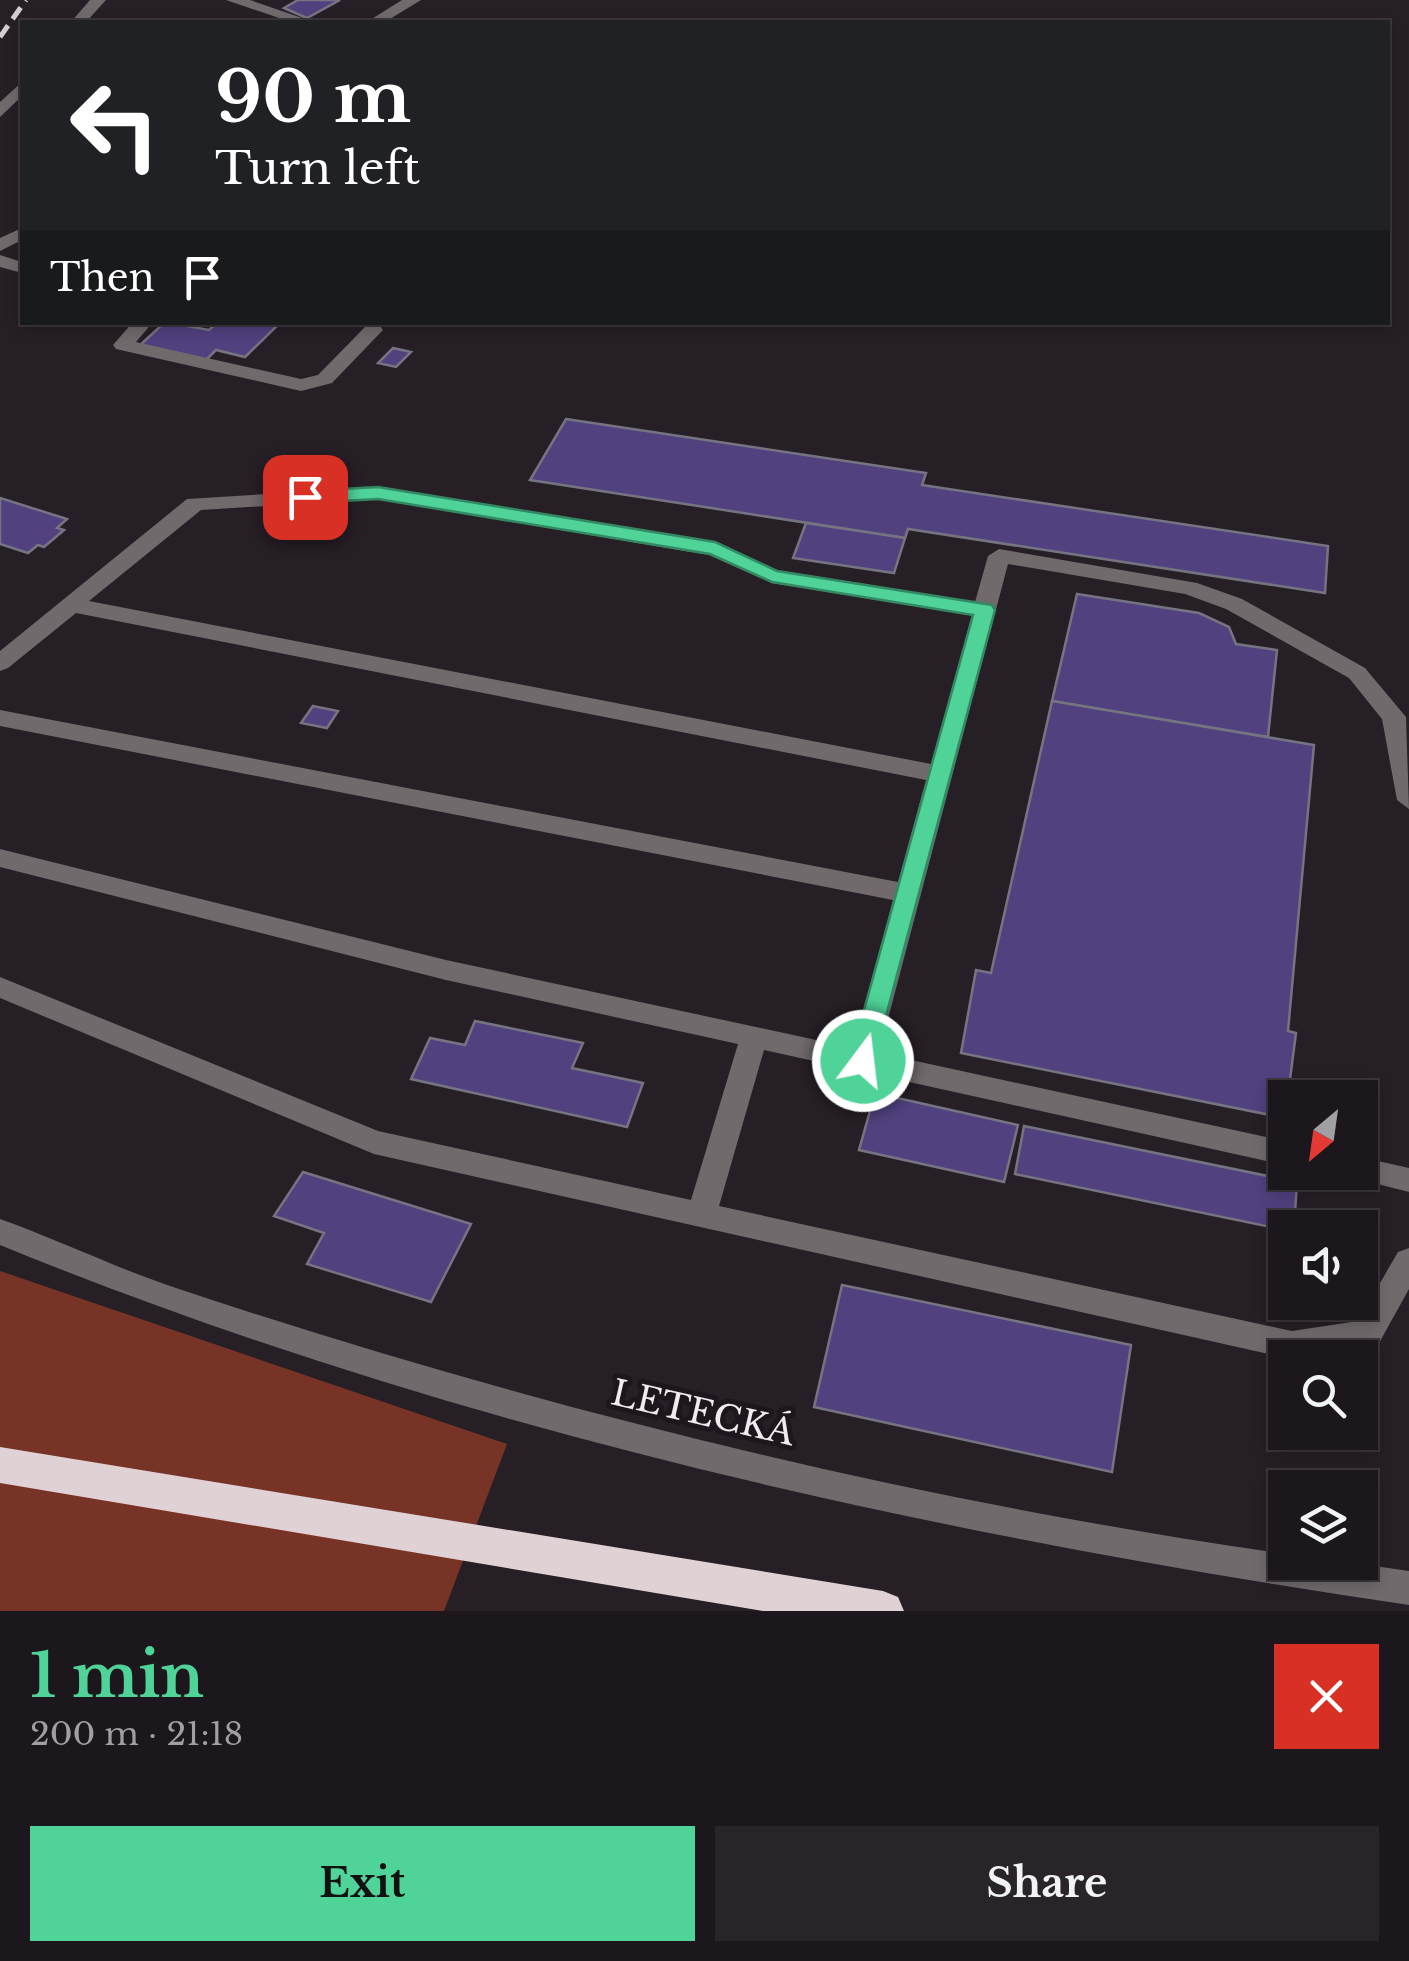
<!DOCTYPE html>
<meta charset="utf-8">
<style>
:root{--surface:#1c171c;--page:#292429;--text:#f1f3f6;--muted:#a09fa3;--line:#3a363b;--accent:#4fd399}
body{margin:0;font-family:"Libre Baskerville",serif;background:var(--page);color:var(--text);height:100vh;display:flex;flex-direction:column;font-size:38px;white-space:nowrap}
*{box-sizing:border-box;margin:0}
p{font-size:32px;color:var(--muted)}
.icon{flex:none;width:55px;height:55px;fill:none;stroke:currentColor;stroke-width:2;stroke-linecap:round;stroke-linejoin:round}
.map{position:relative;height:1611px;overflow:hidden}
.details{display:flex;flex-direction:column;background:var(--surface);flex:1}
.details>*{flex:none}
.top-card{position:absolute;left:20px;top:20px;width:1370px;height:305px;border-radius:0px;box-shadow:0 5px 15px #0003,0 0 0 2px var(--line);background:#202124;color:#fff;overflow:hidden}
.needle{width:65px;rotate:209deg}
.buttons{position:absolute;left:1268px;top:1080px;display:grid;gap:20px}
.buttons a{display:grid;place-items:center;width:110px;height:110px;border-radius:0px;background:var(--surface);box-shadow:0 5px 15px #0003,0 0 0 2px var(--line);font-size:50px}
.pin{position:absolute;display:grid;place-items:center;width:85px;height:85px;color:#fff;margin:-42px;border-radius:20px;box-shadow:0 5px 15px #0006}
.me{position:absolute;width:110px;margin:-55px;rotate:15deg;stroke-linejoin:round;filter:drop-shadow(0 0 8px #0008)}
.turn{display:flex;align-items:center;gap:35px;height:210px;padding:0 30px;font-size:45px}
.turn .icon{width:130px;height:130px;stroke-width:2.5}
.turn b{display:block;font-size:70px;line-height:85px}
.then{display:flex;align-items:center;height:95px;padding:0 30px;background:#0003;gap:20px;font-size:38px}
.round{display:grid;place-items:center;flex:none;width:105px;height:105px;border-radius:0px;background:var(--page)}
.headline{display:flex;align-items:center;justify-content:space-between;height:170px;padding:0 30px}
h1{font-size:60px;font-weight:700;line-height:75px;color:var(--accent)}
.primary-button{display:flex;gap:20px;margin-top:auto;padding:20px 30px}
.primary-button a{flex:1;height:115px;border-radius:0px;background:var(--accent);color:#111;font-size:40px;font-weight:700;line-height:115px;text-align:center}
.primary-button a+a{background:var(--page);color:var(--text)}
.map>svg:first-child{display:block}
.green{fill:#763326}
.building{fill:#51417f;stroke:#767480;stroke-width:2.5}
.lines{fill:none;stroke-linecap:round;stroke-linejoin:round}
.minor{fill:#706a6c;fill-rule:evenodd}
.highway{fill:#e0d1d5;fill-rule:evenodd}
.rail{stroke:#d2cdd2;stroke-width:5;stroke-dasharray:14 8;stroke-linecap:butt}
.route{fill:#4fd399;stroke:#338963;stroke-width:2.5}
.labels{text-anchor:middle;stroke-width:10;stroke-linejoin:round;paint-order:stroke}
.near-street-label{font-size:35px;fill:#f0ebf0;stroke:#1d161d}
</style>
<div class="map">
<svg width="1409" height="1611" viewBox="0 0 1409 1611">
<rect width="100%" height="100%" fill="#261f26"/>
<path class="green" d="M0,1271L507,1444L444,1611H0Z"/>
<g class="building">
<path d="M298,0H340L307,18L284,8Z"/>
<path d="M165,322L209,330L218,322H281L245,357L216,350L205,361L140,345Z"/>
<path d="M393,348L411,352L396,367L378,363Z"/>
<path d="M566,419L926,473L922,485L1328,546L1325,593L908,529L905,538L530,480Z"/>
<path d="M0,498L67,519L57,528L64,530L44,547L38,545L28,553L0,544Z"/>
<path d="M806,523L905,538L894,573L793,558Z"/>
<path d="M1077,594L1199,613L1229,627L1236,644L1277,650L1268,737L1052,701Z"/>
<path d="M1052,701L1314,745L1288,1031L1296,1033L1285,1118L961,1053L976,970L991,973Z"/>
<path d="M313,706L338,711L327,728L301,723Z"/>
<path d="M475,1021L583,1043L572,1068L643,1083L627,1127L411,1079L430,1038L465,1045Z"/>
<path d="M875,1093L1018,1125L1004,1182L859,1150Z"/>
<path d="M1024,1126L1297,1182L1294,1228L1285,1230L1015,1174Z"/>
<path d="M303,1172L471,1224L431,1302L307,1264L324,1233L274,1216Z"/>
<path d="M842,1285L1131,1345L1112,1472L814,1407Z"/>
</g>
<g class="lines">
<g class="minor">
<path d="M90,0H106L86,22H71Z"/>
<path d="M226,0H250L314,22H291Z"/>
<path d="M402,0H421L385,22H367Z"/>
<path d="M22,82V96L0,117V102Z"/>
<path d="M22,228V240L0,251V238Z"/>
<path d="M0,255L22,262V273L0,267Z"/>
<path d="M133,322H153L136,342L301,379L318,375L366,326H380L383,330L332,383L301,391L116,349L113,345Z"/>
<path d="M378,487L715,542L777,570L975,602L988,556L999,549L1197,583L1242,599L1365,668L1406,717L1409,809L1397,800L1382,719L1349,678L1226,609L1185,594L1008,564L879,1053L1285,1141V1165L764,1050L719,1206L1292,1331L1358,1321L1398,1252L1409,1248V1289L1379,1343L1286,1358L374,1154L0,998V977L378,1131L691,1200L738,1044L446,980L0,867V849L446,960L853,1048L893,900L0,726V710L898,882L926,780L76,613L8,668L0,671V651L187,499ZM378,499L709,555L772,583L972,615L931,764L89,601L201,510Z"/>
<path d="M1360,1157L1409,1168V1192L1350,1177L1347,1172H1360Z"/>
<path d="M0,1219C59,1240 116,1268 176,1288C536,1408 909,1500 1285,1554V1562H1347L1409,1571V1605C929,1534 450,1429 0,1245Z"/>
</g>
<path class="highway" d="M0,1447L883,1591L898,1597L904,1611H763L0,1483Z"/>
<path class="rail" d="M0,37L26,0"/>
</g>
<path class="route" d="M378,487L715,542L777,571L992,605L995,610L872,1068H854L850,1061L973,615L772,582L710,554L378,499L305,503L295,497L305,491Z"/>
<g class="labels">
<g class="near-street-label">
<text transform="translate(703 1413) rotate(13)" y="12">LETECKÁ</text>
</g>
</g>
</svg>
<div class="buttons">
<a><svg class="needle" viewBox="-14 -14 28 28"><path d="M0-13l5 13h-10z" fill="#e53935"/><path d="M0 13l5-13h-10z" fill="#a09fa3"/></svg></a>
<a><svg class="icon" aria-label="sound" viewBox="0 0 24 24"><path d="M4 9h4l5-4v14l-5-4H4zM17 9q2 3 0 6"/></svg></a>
<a><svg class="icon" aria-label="search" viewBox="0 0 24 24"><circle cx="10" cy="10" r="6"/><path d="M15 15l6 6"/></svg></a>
<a><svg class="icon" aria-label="layers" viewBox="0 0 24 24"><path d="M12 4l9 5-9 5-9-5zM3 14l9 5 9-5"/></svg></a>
</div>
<div class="pin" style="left:305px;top:497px;background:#d93025"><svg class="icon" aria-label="arrive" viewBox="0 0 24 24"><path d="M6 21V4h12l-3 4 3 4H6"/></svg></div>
<svg class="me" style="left:863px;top:1061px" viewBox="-20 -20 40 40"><circle r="17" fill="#4fd399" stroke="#fff" stroke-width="3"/><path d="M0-11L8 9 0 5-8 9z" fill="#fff"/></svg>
<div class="top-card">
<div class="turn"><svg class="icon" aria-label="left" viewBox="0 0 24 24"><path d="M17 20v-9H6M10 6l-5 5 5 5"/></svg><div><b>90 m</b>Turn left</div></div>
<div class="then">Then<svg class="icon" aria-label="arrive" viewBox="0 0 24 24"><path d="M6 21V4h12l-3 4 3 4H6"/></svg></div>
</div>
</div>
<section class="details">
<div class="headline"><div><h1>1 min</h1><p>200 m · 21:18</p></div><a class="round" style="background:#d93025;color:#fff"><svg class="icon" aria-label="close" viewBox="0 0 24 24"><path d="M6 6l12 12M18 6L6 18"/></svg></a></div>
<div class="primary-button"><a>Exit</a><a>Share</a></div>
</section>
